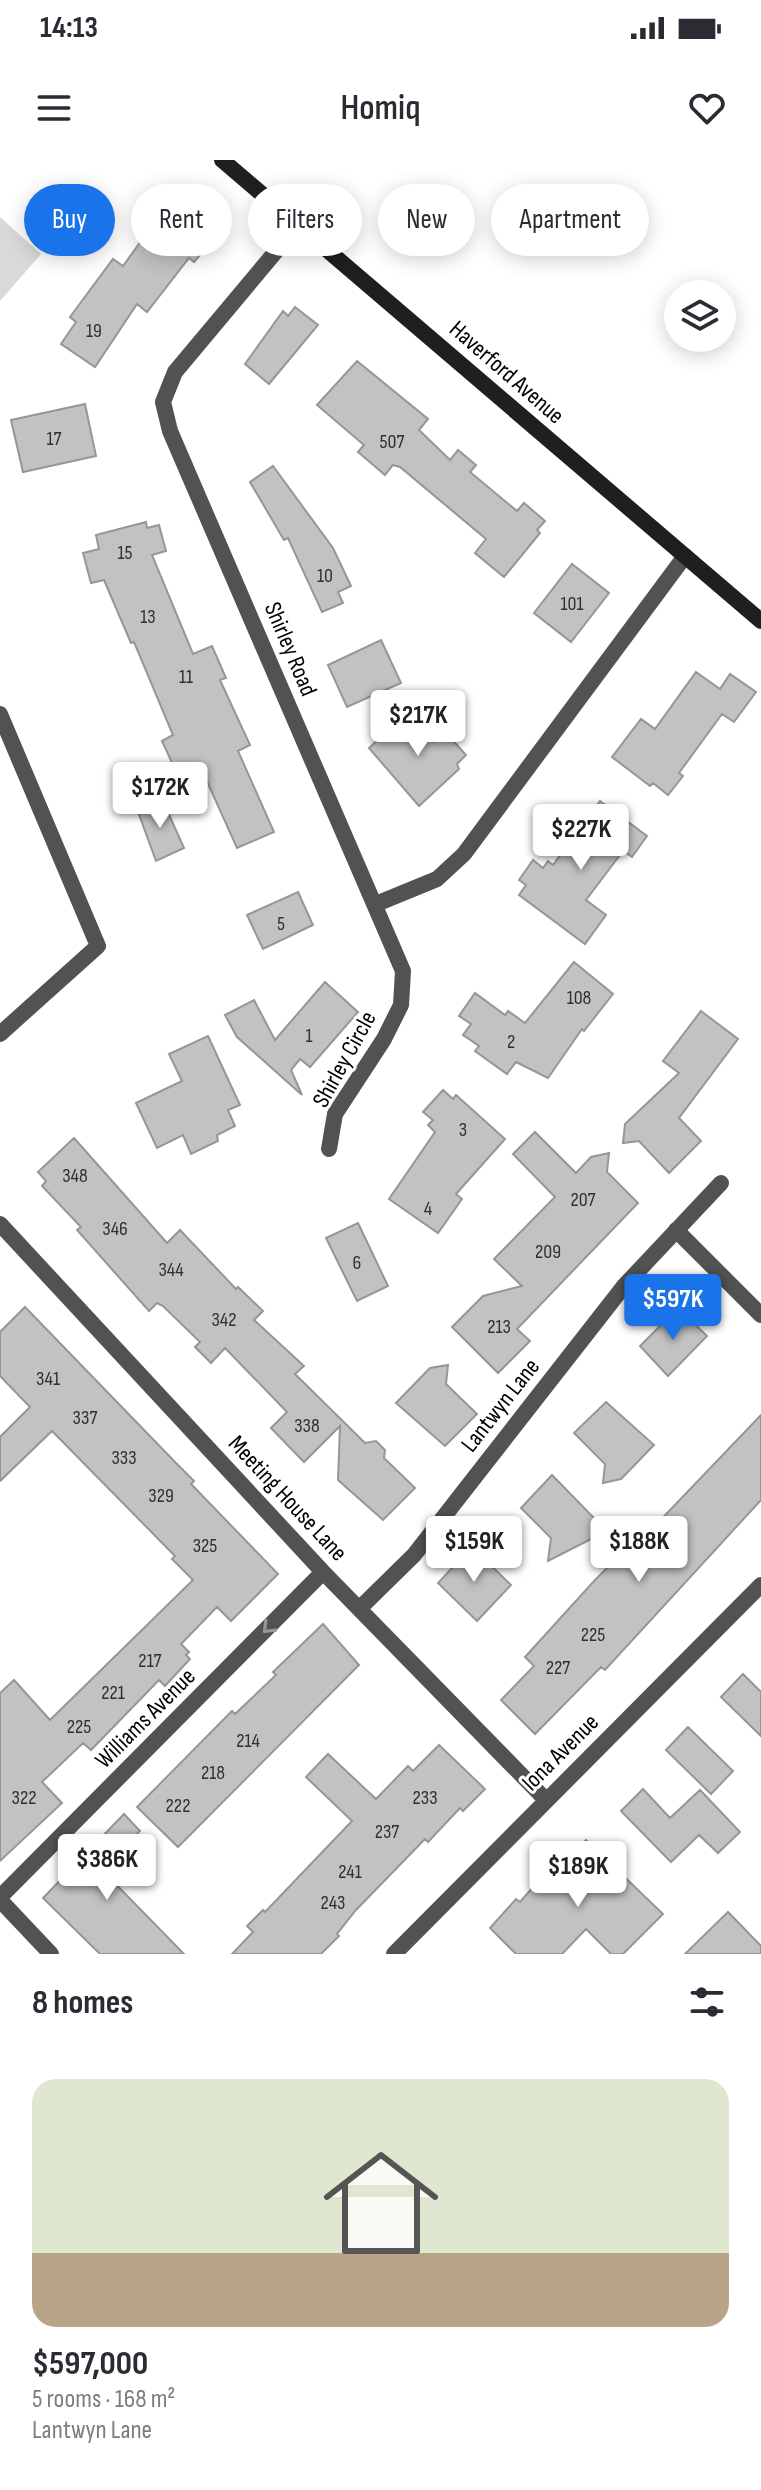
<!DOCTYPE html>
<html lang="en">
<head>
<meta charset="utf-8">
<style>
  body { margin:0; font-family:"Sofia Sans Condensed",sans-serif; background:#f7f7f7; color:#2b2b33; height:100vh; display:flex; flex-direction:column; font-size:30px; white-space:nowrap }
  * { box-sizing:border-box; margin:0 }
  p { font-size:26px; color:#7c7c81 }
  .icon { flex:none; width:44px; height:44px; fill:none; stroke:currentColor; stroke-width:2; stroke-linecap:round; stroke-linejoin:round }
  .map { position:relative; height:1794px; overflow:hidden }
  .side { display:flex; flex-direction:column; background:#fff; flex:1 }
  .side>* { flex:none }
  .hud { position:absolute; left:24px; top:24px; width:714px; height:72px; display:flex; gap:16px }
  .tools { position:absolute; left:664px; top:120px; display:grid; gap:16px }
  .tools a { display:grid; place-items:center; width:72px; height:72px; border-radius:50%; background:#fff; box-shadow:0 4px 20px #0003; font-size:40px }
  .price { position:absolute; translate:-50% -68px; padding:0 18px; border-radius:8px; background:#fff; color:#222; font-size:26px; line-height:52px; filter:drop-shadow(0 2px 4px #0008) }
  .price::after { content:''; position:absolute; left:50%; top:48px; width:24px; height:18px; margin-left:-12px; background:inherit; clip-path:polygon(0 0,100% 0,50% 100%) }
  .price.active { background:#1a73e8; color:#fff }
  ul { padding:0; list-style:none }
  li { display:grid; align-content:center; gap:16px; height:424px; padding:0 32px }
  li+li { border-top:2px solid #e1e1e2 }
  li span { display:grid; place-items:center; height:248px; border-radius:24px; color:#555 }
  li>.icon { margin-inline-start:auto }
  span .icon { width:144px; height:144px; fill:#fffc; stroke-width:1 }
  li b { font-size:34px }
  h2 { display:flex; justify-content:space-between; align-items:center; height:96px; padding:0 32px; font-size:34px }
  .tag { padding:0 28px; border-radius:36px; background:#fff; box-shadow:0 4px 20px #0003; font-size:28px; line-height:72px }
  .tag.active { background:#1a73e8; color:#fff }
  .status { display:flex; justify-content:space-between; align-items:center; height:56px; padding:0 40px; background:#fff; direction:ltr }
  .status svg { height:22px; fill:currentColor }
  header { display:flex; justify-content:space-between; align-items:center; height:104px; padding:0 32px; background:#fff; font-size:36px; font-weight:600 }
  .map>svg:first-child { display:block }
</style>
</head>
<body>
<div class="status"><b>14:13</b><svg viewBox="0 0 49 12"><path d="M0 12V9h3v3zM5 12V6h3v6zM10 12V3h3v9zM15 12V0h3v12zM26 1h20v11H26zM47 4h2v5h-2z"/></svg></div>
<header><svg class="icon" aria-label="menu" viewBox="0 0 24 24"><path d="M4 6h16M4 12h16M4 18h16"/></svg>Homiq<svg class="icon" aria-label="heart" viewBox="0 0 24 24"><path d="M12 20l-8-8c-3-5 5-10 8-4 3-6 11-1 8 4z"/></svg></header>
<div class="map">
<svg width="761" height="1794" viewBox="0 0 761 1794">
  <rect width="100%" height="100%" fill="#fff"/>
  <path fill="#d9d9d9" d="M0,57L41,94L0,141Z"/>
  <path fill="#c2c2c2" stroke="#969696" stroke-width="2" d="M175,34L220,72L194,102L189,98L147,152L137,144L95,207L61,184L76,162L70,157L113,99L123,106Z
    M295,147L318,165L269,224L245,204L283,151L288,156Z
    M357,201L428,259L419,270L450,300L458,290L476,305L470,312L517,351L524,343L545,361L537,370L540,373L504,417L475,393L486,379L400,307L393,305L385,315L358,292L364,285L317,245Z
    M85,244L96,296L23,312L11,260Z
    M273,306L333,388L351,426L338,432L343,443L322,452L288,378L284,380L250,322Z
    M146,362L147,368L159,365L166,391L152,395L193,494L212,486L226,518L220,520L250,585L238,591L274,672L237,688L201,608L179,618L162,581L173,575L134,482L131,483L104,420L91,423L83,393L99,389L96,375Z
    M572,404L609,433L571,482L534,453Z
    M381,480L401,523L347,547L328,505Z
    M696,512L720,529L730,514L756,532L734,562L722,554L679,613L683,616L668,635L653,623L650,626L612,597L641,559L655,569Z
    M407,553L434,582L445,572L466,595L457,604L459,609L419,646L369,588Z
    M162,639L184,688L156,701L137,649Z
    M600,641L647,676L632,697L623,691L586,740L606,755L585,784L519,735L526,725L519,720L533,700L543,708L548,701L553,705Z
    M298,732L313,765L263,789L247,755Z
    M574,802L613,834L584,871L582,869L548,918L516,902L507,914L475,891L479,886L463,875L471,864L459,856L475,833L505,855L508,851L525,863Z
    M325,822L358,852L310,907L300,899L291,910L302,935L237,877L225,855L254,840L275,880Z
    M701,851L738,879L679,958L701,981L669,1013L639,981L623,983L625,964L679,913L663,901Z
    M208,876L240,945L228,950L235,966L217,975L218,981L191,994L183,975L157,988L136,943L182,921L169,894Z
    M443,930L453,939L456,935L505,979L456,1034L462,1039L438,1073L389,1039L435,972L428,965L433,960L423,952Z
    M535,972L576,1013L591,997L609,993L607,1012L638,1043L517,1169L530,1181L498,1213L452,1167L483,1136L522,1126L494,1099L555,1037L513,994Z
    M74,978L167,1083L180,1070L236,1129L238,1127L263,1151L254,1160L304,1206L295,1214L365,1283L376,1281L385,1290L384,1298L415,1328L383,1360L338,1320L340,1266L304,1302L271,1268L287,1252L225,1188L211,1203L195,1187L200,1182L163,1146L157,1143L149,1151L77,1070L81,1067L42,1026L46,1021L38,1012Z
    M358,1063L388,1126L357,1141L326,1078Z
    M25,1147L176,1303L194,1321L191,1324L278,1414L231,1461L217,1447L181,1484L189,1492L186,1495L190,1499L165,1526L159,1520L91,1590L83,1583L42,1622L62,1643L0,1701V1533L14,1520L50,1560L193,1420L172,1399L175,1396L52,1271L0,1321V1277L30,1247L0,1216V1172Z
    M678,1148L707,1176L668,1216L640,1186Z
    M448,1205L446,1224L477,1254L445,1286L396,1243L430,1208Z
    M606,1242L654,1285L621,1319L603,1323L605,1304L574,1273Z
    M761,1255V1340L605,1510L601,1507L535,1574L501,1540L534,1506L525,1497L595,1420L623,1392L627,1395Z
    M552,1315L597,1361L595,1377L548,1401L551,1378L521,1348Z
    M472,1387L511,1425L477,1461L438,1423Z
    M323,1464L359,1505L178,1687L137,1647L232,1551L235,1554L276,1515L273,1512Z
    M743,1514L761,1532V1576L721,1537Z
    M688,1567L733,1611L711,1634L666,1590Z
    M439,1585L485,1629L463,1651L460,1648L428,1682L425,1679L356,1750L337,1774L339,1776L321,1794H232L253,1772L247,1766L263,1750L265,1752L352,1661L306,1617L328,1594L376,1639L408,1606L413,1611Z
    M643,1629L670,1658L700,1630L740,1672L718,1693L699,1675L671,1702L621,1651Z
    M124,1654L140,1671L101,1709L184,1794H100L43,1738Z
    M586,1680L663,1754L623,1794H611L586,1769L562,1794H516L490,1768L516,1739L520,1742L548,1710L552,1715Z
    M728,1752L761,1786V1794H685Z"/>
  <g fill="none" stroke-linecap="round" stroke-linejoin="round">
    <path stroke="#525252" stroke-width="16" d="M0,554L98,786L0,874"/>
    <path stroke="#525252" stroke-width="16" d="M298,65L175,212L163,242L170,271L403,811L401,845L384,879L335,954L329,989
      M376,744L437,719L464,694L685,396
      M0,1064L323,1412L546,1640
      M676,1070L761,1155
      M360,1448L414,1395L624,1126L721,1023
      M0,1737L323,1412
      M0,1740L51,1794
      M394,1794L761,1425"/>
    <path stroke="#1f1f1f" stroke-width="16" d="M222,0L761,461"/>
  </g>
  <defs><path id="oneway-chevron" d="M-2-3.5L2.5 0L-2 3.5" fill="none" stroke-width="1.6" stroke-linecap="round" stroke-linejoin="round" transform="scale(2)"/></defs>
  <use stroke="#979797" href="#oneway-chevron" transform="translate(268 1468) rotate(135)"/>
  <g text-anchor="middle" stroke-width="6" stroke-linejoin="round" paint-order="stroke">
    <g font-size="20" fill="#303030">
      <text x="94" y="177">19</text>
      <text x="54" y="285">17</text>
      <text x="392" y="288">507</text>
      <text x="125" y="399">15</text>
      <text x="325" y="422">10</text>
      <text x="572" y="450">101</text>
      <text x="148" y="463">13</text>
      <text x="186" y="523">11</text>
      <text x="281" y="770">5</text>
      <text x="579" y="844">108</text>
      <text x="309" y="882">1</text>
      <text x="511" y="888">2</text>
      <text x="463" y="976">3</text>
      <text x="75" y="1022">348</text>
      <text x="583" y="1046">207</text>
      <text x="428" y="1055">4</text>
      <text x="115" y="1075">346</text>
      <text x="548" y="1098">209</text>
      <text x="357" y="1109">6</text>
      <text x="171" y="1116">344</text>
      <text x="224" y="1166">342</text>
      <text x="499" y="1173">213</text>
      <text x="48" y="1225">341</text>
      <text x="85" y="1264">337</text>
      <text x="307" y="1272">338</text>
      <text x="124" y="1304">333</text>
      <text x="161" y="1342">329</text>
      <text x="205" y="1392">325</text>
      <text x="593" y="1481">225</text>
      <text x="150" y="1507">217</text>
      <text x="558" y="1514">227</text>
      <text x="113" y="1539">221</text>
      <text x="79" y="1573">225</text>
      <text x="248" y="1587">214</text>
      <text x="213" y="1619">218</text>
      <text x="24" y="1644">322</text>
      <text x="425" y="1644">233</text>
      <text x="178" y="1652">222</text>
      <text x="387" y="1678">237</text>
      <text x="350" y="1718">241</text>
      <text x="333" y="1749">243</text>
    </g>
    <g font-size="24" fill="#000" stroke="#fff">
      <text transform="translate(507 212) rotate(41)" y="8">Haverford Avenue</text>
      <text transform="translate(291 489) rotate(67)" y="8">Shirley Road</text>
      <text transform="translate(344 899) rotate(-61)" y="8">Shirley Circle</text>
      <text transform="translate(500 1245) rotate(-52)" y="8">Lantwyn Lane</text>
      <text transform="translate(288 1338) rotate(47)" y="8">Meeting House Lane</text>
      <text transform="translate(145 1558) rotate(-45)" y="8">Williams Avenue</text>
      <text transform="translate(560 1592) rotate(-45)" y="8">Iona Avenue</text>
    </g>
  </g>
</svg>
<div class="tools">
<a><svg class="icon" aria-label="layers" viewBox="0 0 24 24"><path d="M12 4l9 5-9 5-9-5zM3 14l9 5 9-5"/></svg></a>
</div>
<b class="price" style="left:418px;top:598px">$217K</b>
<b class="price" style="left:160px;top:670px">$172K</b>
<b class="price" style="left:581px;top:712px">$227K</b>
<b class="price active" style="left:673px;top:1182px">$597K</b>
<b class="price" style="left:474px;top:1424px">$159K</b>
<b class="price" style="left:639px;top:1424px">$188K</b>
<b class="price" style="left:107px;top:1742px">$386K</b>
<b class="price" style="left:578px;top:1749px">$189K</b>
<div class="hud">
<a class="tag active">Buy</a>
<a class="tag">Rent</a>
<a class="tag">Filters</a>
<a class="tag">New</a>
<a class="tag">Apartment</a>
</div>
</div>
<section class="side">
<h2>8 homes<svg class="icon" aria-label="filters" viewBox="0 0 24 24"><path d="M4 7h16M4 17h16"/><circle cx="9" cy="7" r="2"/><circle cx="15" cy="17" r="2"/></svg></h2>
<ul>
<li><span style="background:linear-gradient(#dfe7d0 70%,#b9a48a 0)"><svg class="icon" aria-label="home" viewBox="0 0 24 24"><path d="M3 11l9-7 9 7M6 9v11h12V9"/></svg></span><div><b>$597,000</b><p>5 rooms · 168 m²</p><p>Lantwyn Lane</p></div></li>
</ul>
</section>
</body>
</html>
